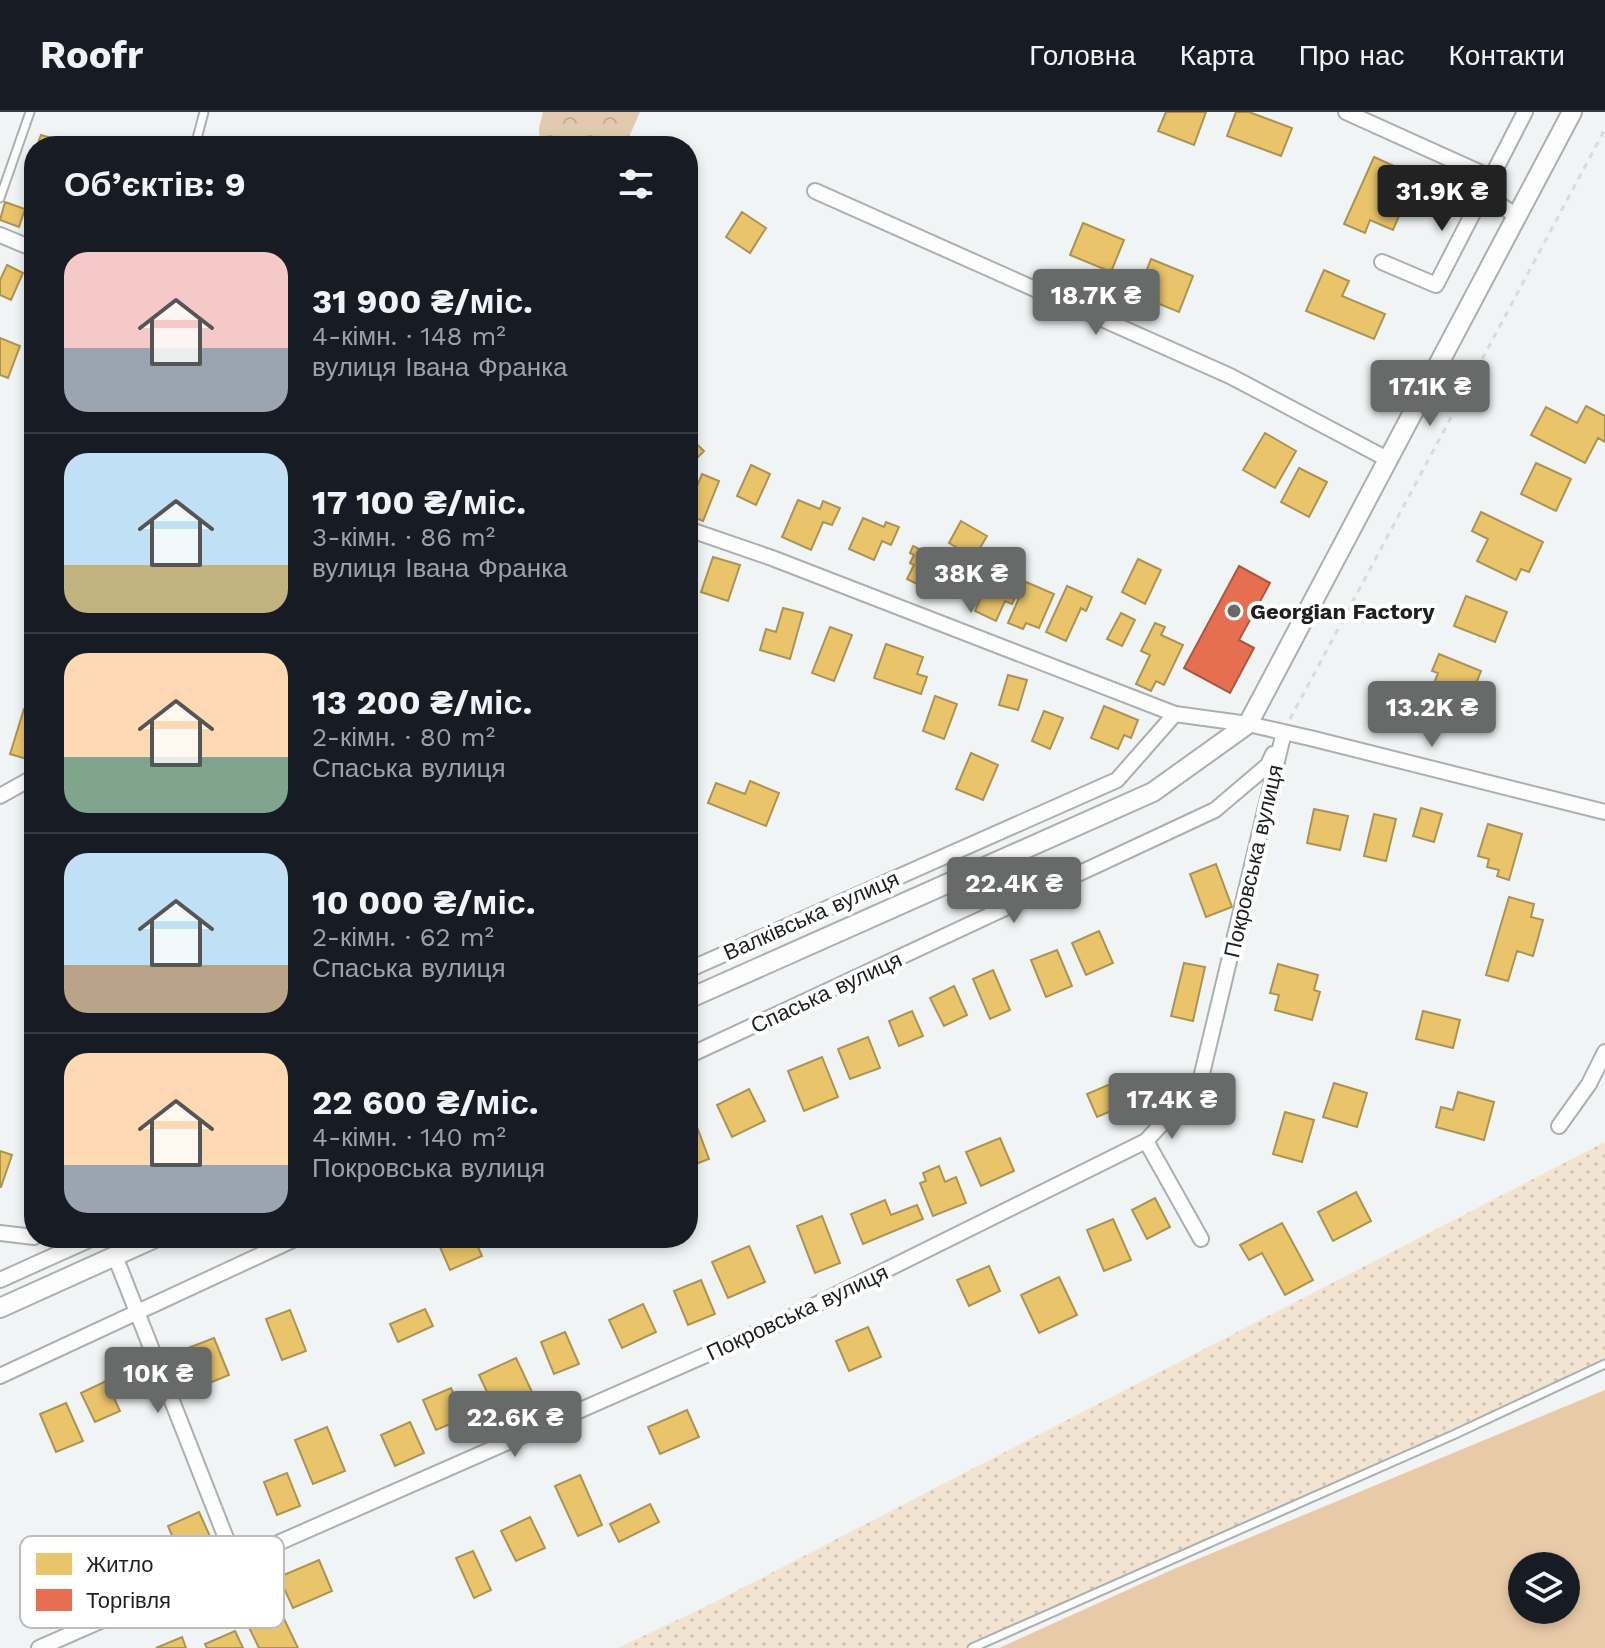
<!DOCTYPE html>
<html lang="uk">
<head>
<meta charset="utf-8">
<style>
  body { margin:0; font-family:"Work Sans",sans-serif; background:#20242c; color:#f1f3f6; height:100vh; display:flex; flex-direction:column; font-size:30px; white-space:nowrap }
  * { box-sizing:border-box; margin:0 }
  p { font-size:26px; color:#9ea1a6 }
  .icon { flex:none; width:44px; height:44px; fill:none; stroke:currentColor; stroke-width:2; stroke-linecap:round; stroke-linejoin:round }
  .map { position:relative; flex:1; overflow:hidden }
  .side { position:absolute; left:24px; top:24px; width:674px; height:1112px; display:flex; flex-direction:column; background:#171b24; border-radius:32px; box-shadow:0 4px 12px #0003 }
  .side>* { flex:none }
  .buttons { position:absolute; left:1508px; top:1440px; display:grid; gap:16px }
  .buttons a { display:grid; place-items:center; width:72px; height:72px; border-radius:50%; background:#171b24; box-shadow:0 4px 12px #0003; font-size:40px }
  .price { position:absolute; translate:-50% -68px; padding:0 18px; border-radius:8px; background:#686a6a; color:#fff; font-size:26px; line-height:52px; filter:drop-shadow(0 2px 4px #0008) }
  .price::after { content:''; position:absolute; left:50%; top:48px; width:24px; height:18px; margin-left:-12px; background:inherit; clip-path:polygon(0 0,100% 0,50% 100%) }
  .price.active { background:#222; color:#fff }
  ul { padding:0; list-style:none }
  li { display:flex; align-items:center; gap:24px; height:200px; padding:0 40px }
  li+li { border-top:2px solid #363941 }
  li span { display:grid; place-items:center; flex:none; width:224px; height:160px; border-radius:24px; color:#555 }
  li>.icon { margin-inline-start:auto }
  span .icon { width:96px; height:96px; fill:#fffc; stroke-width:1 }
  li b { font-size:34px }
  h2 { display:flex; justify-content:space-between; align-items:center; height:96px; padding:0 40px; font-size:34px }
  header { display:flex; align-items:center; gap:48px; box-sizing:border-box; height:112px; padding:0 40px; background:#171b24; border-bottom:2px solid #363941 }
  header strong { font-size:38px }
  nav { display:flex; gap:44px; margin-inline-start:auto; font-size:28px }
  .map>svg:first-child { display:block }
</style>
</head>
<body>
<header>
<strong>Roofr</strong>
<nav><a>Головна</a><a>Карта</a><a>Про нас</a><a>Контакти</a></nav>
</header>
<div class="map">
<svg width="1605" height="1536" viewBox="0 0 1605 1536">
  <defs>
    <pattern id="grass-dots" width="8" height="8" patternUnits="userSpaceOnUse" patternTransform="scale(2)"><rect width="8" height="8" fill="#f3e4d1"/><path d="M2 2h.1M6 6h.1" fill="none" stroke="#d0c3b3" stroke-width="1.8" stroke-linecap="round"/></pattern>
    <pattern id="forest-crowns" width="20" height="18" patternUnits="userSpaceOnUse" patternTransform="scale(2)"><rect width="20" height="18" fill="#e1cab0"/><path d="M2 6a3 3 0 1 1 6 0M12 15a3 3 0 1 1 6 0" fill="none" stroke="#c1ad97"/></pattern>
  </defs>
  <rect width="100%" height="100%" fill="#f0f4f4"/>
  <path fill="url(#grass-dots)" d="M1605,1030V1252L972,1536H618L713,1491Z"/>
  <path fill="url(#forest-crowns)" d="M543,0H640L625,34H540L539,16Z"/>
  <path fill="#e9caa8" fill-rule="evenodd" d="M1605,1278V1536H999L1176,1456ZM1522,1454H1566V1498H1522Z"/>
  <path fill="#e9c46a" stroke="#ac9354" stroke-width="2" d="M1166,0H1206L1194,33L1158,19Z
    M1236,0H1249L1292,16L1281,44L1227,24Z
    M41,23L65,30L64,34H37Z
    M1374,45L1394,54L1386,72L1391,74L1394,66L1412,74L1393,118L1370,108L1365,121L1344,112Z
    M5,90L25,97L19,115L0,108Z
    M742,100L766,116L750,141L726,125Z
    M1083,111L1124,128L1111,160L1070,143Z
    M1151,147L1193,164L1179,200L1137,183Z
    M7,153L23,161L11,188L0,183V168Z
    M1324,158L1349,169L1342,184L1385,202L1374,227L1306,199Z
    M0,226L20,234L8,266L0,263Z
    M1586,294L1605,304V330L1598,326L1585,351L1531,323L1546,295L1577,311Z
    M1265,321L1296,339L1275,376L1243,358Z
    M688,324L704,339L688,355Z
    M1536,351L1571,367L1556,399L1521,382Z
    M751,353L770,362L756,393L737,384Z
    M1299,356L1327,370L1309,405L1281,390Z
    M702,362L719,369L703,409L688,403V396Z
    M798,388L820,397L823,389L840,396L832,413L823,410L811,438L782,425Z
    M1481,400L1543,430L1529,460L1521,457L1516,468L1477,449L1488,427L1472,419Z
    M863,406L884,415L886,410L899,415L891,433L882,429L874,448L849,437Z
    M961,409L987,424L968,456L955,449L961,438L949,431Z
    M913,434L943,449L929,478L907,467L914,453L910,451L914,443L910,441Z
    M713,445L740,453L728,489L701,480Z
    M1138,447L1161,458L1145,492L1122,480Z
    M993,457L1022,470L1012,492L1005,489L996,509L975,499Z
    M1026,470L1054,482L1039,516L1026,511L1023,517L1008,511Z
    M1067,474L1092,485L1086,499L1081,496L1066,529L1046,520Z
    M1466,484L1507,500L1495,530L1454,514Z
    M783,496L803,501L790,547L760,538L766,517L776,520Z
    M1121,501L1135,508L1122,534L1107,527Z
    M1155,511L1165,515L1161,523L1183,533L1164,573L1156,569L1151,579L1136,572L1150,543L1141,539Z
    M830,515L852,523L834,569L812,561Z
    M886,532L923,545L917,562L927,565L921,582L874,566Z
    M1439,542L1481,559L1458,616L1422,602L1438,561L1432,559Z
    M1008,563L1027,568L1018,598L999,593Z
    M935,584L957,592L944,627L923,619Z
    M1104,594L1138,608L1131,626L1124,623L1118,637L1091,626Z
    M24,597L34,600V638L31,637L27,647L10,642Z
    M1044,599L1063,606L1050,637L1032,629Z
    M971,641L998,653L983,688L956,677Z
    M750,669L779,681L766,714L708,691L716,671L745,682Z
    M1421,696L1442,702L1434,730L1413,724Z
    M1314,697L1348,704L1340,738L1307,731Z
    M1374,702L1396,707L1386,749L1364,744Z
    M1488,712L1522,722L1509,768L1497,764L1499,758L1487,755L1489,747L1478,744Z
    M1216,752L1232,795L1206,805L1190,762Z
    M1509,785L1534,792L1531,805L1543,808L1533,844L1517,839L1508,869L1486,863Z
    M1099,819L1113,851L1086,863L1072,831Z
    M1057,838L1072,874L1046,885L1031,848Z
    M1184,851L1205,855L1193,909L1171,904Z
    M1278,852L1318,863L1314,878L1320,880L1312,908L1275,898L1279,883L1270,881Z
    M993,858L1010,898L990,907L973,867Z
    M954,874L967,903L944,914L930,886Z
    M912,899L923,924L899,934L889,909Z
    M1423,899L1460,908L1453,936L1416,927Z
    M868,925L880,956L850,967L838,937Z
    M822,945L838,985L804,999L788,959Z
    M1120,968L1130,991L1097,1005L1087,982Z
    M1334,971L1367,981L1357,1015L1323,1005Z
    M749,977L765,1009L732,1025L717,993Z
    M1458,980L1494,990L1484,1028L1436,1015L1441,995L1453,998Z
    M1285,1000L1314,1008L1302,1050L1273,1042Z
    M694,1007L709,1047L688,1055V1010Z
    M1000,1026L1014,1059L981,1074L966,1040Z
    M0,1039L12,1043L1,1075H0Z
    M939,1054L945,1070L956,1065L966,1091L933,1104L920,1071L926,1069L923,1061Z
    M1356,1080L1371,1109L1333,1129L1318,1100Z
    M1155,1086L1170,1115L1147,1127L1132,1098Z
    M885,1088L891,1103L917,1093L923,1107L863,1132L851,1102Z
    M822,1104L840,1151L815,1161L797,1114Z
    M1113,1107L1131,1148L1104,1159L1087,1118Z
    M1282,1111L1313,1168L1285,1183L1262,1141L1249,1148L1240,1133Z
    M436,1126H474L482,1144L450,1158Z
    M749,1134L765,1170L728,1186L712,1150Z
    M989,1154L1000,1179L969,1194L957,1168Z
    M1059,1165L1077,1203L1039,1221L1021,1183Z
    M701,1168L715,1202L688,1213L674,1179Z
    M643,1192L656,1220L622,1236L609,1208Z
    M425,1197L433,1214L398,1230L390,1212Z
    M290,1198L306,1239L282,1248L266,1207Z
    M868,1215L881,1245L849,1259L836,1229Z
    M565,1220L579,1252L554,1262L541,1230Z
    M214,1226L229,1263L195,1277L180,1239Z
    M516,1246L532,1280L495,1297L479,1263Z
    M106,1269L120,1299L95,1310L81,1281Z
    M451,1276L464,1306L436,1318L423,1288Z
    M66,1291L83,1329L56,1340L40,1302Z
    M687,1298L699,1325L660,1342L648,1315Z
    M410,1310L424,1341L395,1354L381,1323Z
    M327,1315L345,1359L313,1372L295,1328Z
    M287,1361L300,1394L277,1403L264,1370Z
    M580,1363L602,1413L578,1424L555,1374Z
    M650,1392L659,1410L619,1430L610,1412Z
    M199,1400L213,1431L181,1445L168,1414Z
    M530,1405L545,1436L516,1449L501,1419Z
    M473,1439L491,1478L474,1486L456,1446Z
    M319,1448L332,1479L293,1496L279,1465Z
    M274,1486L298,1536H259L242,1501Z
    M235,1519L243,1536H207L205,1532Z
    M182,1525L186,1536H156Z"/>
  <path fill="#e76f51" stroke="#ab5742" stroke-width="2" d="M1239,454L1270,471L1239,528L1254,536L1230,581L1184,556Z"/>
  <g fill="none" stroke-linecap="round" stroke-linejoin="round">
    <defs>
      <path id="service" d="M195,34L204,0
        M0,86L30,0
        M972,1536L1453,1323L1605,1252"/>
      <path id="minor" d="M1346,0L1492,66L1496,90L1518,105
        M815,79L1230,264L1389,348
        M0,123L34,137
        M1382,150L1436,173L1525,0
        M688,417L772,446L1175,602L1248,612L1310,626L1605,700
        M0,684L34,665
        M688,858L1117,668L1175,602
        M688,944L1215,698L1268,653L1273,642
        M1559,1014L1589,972L1605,940
        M1146,1029L1201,1127
        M0,1121L34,1125
        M115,1144L235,1449
        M0,1168L91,1127
        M0,1264L297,1126
        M39,1536L781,1210L1146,1029L1200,970L1284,620"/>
      <path id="tertiary" d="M688,887L1153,680L1248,612L1572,0
        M0,1196L155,1126"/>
    </defs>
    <use href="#service" stroke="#acafaf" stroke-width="11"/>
    <use href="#minor" stroke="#acafaf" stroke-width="18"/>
    <use href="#tertiary" stroke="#acafaf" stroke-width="22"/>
    <path stroke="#dadada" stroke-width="3" stroke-dasharray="6 6" stroke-linecap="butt" d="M1290,607L1605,17"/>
    <use href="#service" stroke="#fdfdfd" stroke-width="7"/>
    <use href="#minor" stroke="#fdfdfd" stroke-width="14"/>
    <use href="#tertiary" stroke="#fdfdfd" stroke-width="18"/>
  </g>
  <circle fill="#686a6a" stroke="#fff" stroke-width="3" cx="1234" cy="499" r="8"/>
  <g text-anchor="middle" stroke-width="8" stroke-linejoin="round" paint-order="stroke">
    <g font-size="22" font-weight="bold" fill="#1e2020" stroke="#fff" text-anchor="start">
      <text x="1250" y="507">Georgian Factory</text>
    </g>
    <g font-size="22" fill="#1e2020" stroke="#fff">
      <text transform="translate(1253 749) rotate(-77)" y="8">Покровська вулиця</text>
      <text transform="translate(811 803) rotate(-24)" y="8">Валківська вулиця</text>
      <text transform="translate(826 880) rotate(-25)" y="8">Спаська вулиця</text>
      <text transform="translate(797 1200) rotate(-25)" y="8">Покровська вулиця</text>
    </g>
  </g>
  <rect x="20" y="1424" width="264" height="92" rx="12" fill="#fff" stroke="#bcbcbc" stroke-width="2"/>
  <rect x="36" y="1441" width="36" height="22" fill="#e9c46a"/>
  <rect x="36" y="1477" width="36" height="22" fill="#e76f51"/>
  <g font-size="22" fill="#1e2020">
    <text x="86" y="1460">Житло</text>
    <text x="86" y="1496">Торгівля</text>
  </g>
</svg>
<div class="buttons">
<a><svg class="icon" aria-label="layers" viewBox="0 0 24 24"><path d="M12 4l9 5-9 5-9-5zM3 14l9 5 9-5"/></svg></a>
</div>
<b class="price active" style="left:1442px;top:121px">31.9K ₴</b>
<b class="price" style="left:1096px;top:225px">18.7K ₴</b>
<b class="price" style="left:1430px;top:316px">17.1K ₴</b>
<b class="price" style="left:971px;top:503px">38K ₴</b>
<b class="price" style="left:1432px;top:637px">13.2K ₴</b>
<b class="price" style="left:1014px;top:813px">22.4K ₴</b>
<b class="price" style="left:1172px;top:1029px">17.4K ₴</b>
<b class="price" style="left:158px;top:1303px">10K ₴</b>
<b class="price" style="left:515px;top:1347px">22.6K ₴</b>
<section class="side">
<h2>Об’єктів: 9<svg class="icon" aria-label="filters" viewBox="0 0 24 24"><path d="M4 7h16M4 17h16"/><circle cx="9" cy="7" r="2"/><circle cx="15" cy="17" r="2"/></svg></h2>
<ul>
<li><span style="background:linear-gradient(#f6c9c9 60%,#9aa5b1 0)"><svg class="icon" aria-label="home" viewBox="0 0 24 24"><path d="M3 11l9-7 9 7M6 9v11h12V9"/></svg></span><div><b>31 900 ₴/міс.</b><p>4-кімн. · 148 m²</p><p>вулиця Івана Франка</p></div></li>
<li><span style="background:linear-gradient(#bfe0f5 70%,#c2b280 0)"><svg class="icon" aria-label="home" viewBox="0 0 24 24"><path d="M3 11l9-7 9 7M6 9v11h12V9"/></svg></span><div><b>17 100 ₴/міс.</b><p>3-кімн. · 86 m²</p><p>вулиця Івана Франка</p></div></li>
<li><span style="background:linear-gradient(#ffd9b3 65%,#7fa58c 0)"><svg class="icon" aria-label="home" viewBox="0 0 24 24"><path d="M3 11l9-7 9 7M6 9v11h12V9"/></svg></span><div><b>13 200 ₴/міс.</b><p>2-кімн. · 80 m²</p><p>Спаська вулиця</p></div></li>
<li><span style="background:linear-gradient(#bfe0f5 70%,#b9a48a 0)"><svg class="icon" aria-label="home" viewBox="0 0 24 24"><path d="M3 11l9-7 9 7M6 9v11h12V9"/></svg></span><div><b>10 000 ₴/міс.</b><p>2-кімн. · 62 m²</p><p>Спаська вулиця</p></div></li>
<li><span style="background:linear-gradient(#ffd9b3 70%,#9aa5b1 0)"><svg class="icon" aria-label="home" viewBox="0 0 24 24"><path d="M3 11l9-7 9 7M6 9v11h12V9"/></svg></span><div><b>22 600 ₴/міс.</b><p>4-кімн. · 140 m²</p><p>Покровська вулиця</p></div></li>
</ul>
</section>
</div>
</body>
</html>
